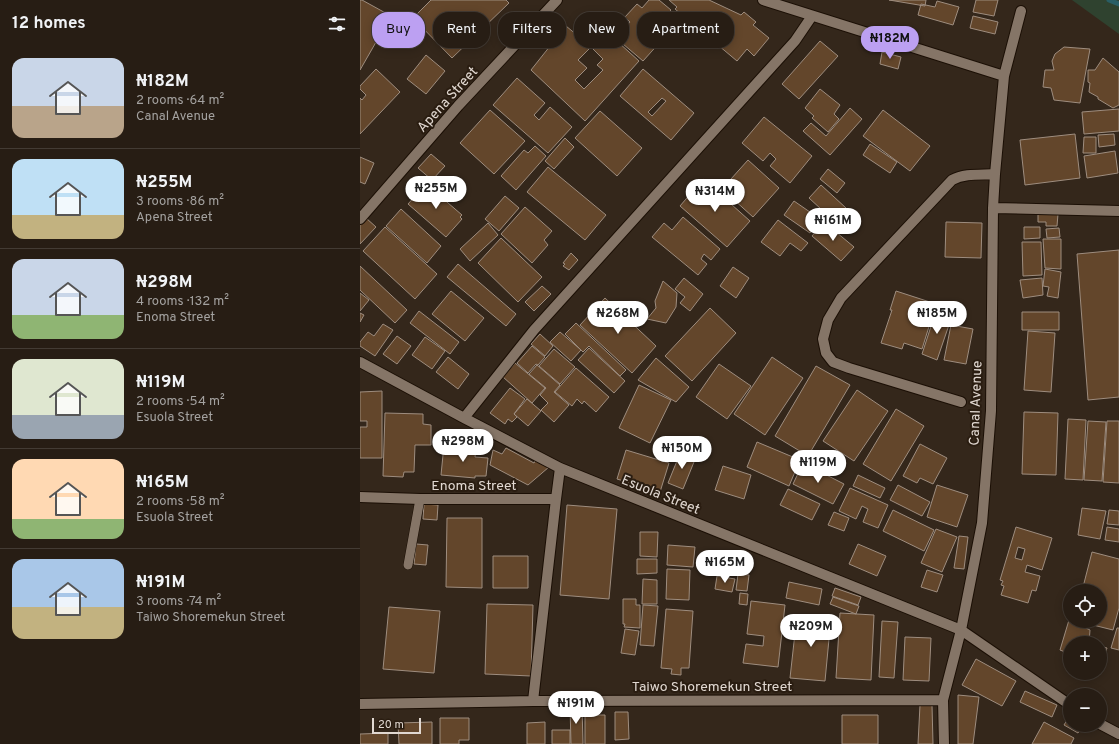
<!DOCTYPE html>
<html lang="en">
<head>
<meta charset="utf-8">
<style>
  body { margin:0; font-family:Overpass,sans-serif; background:#2f261d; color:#f1f3f6; height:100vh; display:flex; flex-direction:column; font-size:15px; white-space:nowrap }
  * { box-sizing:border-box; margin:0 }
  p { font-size:13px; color:#a4a2a0 }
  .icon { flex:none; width:22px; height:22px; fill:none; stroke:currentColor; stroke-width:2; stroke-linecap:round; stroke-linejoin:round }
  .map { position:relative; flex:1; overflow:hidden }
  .details { display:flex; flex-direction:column; background:#271d14; width:360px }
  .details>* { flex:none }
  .hud { position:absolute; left:12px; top:12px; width:380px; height:36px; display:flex; gap:8px }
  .fabs { position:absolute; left:703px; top:584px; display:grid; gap:8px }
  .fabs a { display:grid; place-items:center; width:44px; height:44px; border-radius:50%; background:#271d14; box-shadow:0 2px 10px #0003,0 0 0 1px #433b34; font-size:20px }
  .scale { position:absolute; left:12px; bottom:10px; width:49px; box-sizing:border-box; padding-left:4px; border:2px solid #e1d8d1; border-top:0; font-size:11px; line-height:14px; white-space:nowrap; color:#e1d8d1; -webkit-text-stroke:3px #2a1d11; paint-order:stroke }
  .price { position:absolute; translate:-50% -34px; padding:0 9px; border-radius:14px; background:#fff; color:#222; font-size:13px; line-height:26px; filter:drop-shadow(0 1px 2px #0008) }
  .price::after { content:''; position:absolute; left:50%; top:24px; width:12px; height:9px; margin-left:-6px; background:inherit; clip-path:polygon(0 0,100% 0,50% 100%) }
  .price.on { background:#bca0f2; color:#111 }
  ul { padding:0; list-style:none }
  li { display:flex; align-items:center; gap:12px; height:100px; padding:0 12px }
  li+li { border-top:1px solid #433b34 }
  li span { display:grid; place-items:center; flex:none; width:112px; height:80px; border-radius:12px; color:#555 }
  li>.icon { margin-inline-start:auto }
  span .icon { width:48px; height:48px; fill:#fffc; stroke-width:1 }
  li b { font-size:17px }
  h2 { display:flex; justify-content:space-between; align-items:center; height:48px; padding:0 12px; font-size:17px }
  .pill { padding:0 14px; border-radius:16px; background:#271d14; box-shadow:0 2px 10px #0003,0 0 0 1px #433b34; font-size:14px; line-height:36px }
  .pill.on { background:#bca0f2; color:#111 }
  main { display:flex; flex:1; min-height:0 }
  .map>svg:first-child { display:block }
</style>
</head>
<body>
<main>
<section class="details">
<h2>12 homes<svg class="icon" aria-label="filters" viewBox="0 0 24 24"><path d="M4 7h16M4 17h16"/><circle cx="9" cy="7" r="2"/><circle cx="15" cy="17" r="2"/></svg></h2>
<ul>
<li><span style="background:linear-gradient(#c9d6e8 60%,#b9a48a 0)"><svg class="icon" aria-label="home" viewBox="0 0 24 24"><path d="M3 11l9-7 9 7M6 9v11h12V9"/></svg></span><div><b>₦182M</b><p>2 rooms · 64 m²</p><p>Canal Avenue</p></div></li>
<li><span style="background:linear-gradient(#bfe0f5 70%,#c2b280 0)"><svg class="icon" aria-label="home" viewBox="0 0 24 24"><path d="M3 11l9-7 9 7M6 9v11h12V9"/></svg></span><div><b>₦255M</b><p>3 rooms · 86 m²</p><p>Apena Street</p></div></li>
<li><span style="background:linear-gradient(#c9d6e8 70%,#8fb573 0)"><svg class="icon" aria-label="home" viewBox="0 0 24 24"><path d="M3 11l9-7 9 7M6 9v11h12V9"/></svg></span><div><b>₦298M</b><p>4 rooms · 132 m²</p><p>Enoma Street</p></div></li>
<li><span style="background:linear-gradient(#dfe7d0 70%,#9aa5b1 0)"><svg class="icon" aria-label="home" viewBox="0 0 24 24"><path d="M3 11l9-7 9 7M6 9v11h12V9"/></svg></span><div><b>₦119M</b><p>2 rooms · 54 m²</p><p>Esuola Street</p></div></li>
<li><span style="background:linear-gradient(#ffd9b3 75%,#8fb573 0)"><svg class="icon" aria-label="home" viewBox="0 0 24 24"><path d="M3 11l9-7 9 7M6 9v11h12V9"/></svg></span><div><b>₦165M</b><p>2 rooms · 58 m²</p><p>Esuola Street</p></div></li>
<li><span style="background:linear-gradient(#a9c7e8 60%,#c2b280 0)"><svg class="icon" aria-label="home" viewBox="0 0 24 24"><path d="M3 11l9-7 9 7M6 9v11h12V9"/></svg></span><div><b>₦191M</b><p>3 rooms · 74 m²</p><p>Taiwo Shoremekun Street</p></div></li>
</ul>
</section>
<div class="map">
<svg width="759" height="744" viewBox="0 0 759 744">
  <rect width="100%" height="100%" fill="#34271b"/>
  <path fill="#2f422f" d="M712,0H759V34Z"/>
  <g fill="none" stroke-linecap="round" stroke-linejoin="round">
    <path stroke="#295e65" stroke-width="5" d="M749,0L759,4"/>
  </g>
  <path fill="#63462b" stroke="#9e8d7f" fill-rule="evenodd" d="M0,0H2L31,16L0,70Z
    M71,0H146L149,3L92,58L53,18Z
    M289,0H299L311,10L309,12L319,21L283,61L256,38L270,22L265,17L277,4L282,8Z
    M309,0H349L381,15L384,12L396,22L393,25L409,38L394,56L387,49L377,61L315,9L317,7Z
    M529,0H566L565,6Z
    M616,0H638L634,16L613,12Z
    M577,1L599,7L593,25L558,15L561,4L575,7Z
    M613,16L638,22L635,34L610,28Z
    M238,24L279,61L225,121L171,70L206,26L223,40ZM231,47L243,59L237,65L243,70L224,89L215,80L227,68L218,60Z
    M460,41L478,56L439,99L422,84Z
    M704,47L730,49L720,103L694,100L691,88L683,87L685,70H694L692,61L695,54Z
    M522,52L541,57L538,69L520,64Z
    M66,55L85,71L66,94L47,79Z
    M743,58L759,72V105L753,108L738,99V97L729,92L730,83L728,82V70H735Z
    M16,69L40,92L0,134V98L2,100L6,95L0,89V86Z
    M283,69L334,113L311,140L260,96ZM302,98L306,101L292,116L288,112Z
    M157,78L185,103L174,115L179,120L190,107L212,127L188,153L133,105Z
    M460,89L480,105L474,114L479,119L468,132L452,118L454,116L445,108Z
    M490,108L502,119L470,155L443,131L451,123L466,136Z
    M759,109V131L724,134L722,112Z
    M130,110L165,141L134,174L100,143Z
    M523,110L570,146L550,171L503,136Z
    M240,111L282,148L257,176L215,138Z
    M404,117L452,156L430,183L410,166L416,159L410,153L403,161L382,143Z
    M715,134L720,178L665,185L660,140Z
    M754,134L755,145L739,147L738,135Z
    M724,137H736V153H723Z
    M205,138L214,147L194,169L185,161Z
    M510,144L537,162L530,173L503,155Z
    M175,146L186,156L156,190L141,176L164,150L168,153Z
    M755,151L758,173L727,178L724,156Z
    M71,154L85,166L72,180L58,168Z
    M0,157L14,163L5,184L0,182Z
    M388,160L419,188L393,217L362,189Z
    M188,167L246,215L225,240L167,192Z
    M468,169L485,183L477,193L460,179Z
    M343,179L390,221L367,247L320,206Z
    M66,184L102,215L100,217L102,219L86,237L48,204Z
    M461,185L486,208L474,221L449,198Z
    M145,196L159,208L139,231L125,219Z
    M434,201L460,219L450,233L424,215Z
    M165,207L192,231L184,240L188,245L172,263L141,234Z
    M41,209L81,246L67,263L26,226Z
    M678,213L698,214L697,226H686V222H678Z
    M323,217L360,249L351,260L344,254L341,259L347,264L338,275L292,237L304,223L312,230Z
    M6,218L16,227L0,244V224Z
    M418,220L448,243L441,251L430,243L420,256L401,242Z
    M464,222L494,247L481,261L452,236Z
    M586,222L622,223L621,258L585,257Z
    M128,223L138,235L110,261L100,249Z
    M25,227L77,274L55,299L3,251Z
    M664,227H680V238L664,239Z
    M699,228L700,237L687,238L686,229Z
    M141,238L182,277L158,302L118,263Z
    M683,239H701V269L685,268Z
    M662,242H681L682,275L663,276Z
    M759,250V397L728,400L717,254Z
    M211,253L218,260L209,270L203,266L205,264L203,263Z
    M98,264L156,314L146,326L87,277Z
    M0,266L47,310L35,323L0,290Z
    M373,267L389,278L376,298L360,286Z
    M685,269L701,272L698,298L687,296L689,287L683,286Z
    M324,278L343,294L330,311L320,303L325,297L315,289Z
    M682,278L683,295L663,298L660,280Z
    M303,281L317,293L316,307L306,323L287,319L296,308L295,301Z
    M182,286L191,294L174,311L165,302Z
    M91,291L124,318L105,341L72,314Z
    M536,291L576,304L562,349L544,343L542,349L521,343L532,310H530Z
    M0,293L9,300L0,311Z
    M245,298L296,346L272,373L220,325Z
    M350,308L376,333L332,381L305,356Z
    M59,311L99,342L90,354L50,323Z
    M576,311L592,316L577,360L562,354Z
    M662,312H699V330H662Z
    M0,313L4,315L0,322Z
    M216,323L266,370L260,376L229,346L223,352L205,334Z
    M23,324L33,330L15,356L0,346V342L8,332L14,336Z
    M591,325L613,329L606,364L584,360Z
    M668,331L695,333L691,392L664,390Z
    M200,332L221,350L211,361L190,342Z
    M180,334L193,346L185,356L171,344Z
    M37,336L51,346L37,364L23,354Z
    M65,337L85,351L72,369L52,355Z
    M172,346L185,357L178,365L176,364L168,373L157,363Z
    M229,348L265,381L254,393L218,360Z
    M194,349L215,367L200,384L179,366Z
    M88,357L109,374L98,389L76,372Z
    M412,357L443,378L405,435L374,414Z
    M296,358L329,387L316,402L278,380Z
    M155,363L185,388L172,403L143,377Z
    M359,364L391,386L367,419L336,397Z
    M177,365L200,385L194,392L209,405L194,422L181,410L188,403L180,395L186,388L169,374Z
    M456,366L490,385L448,456L415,436Z
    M216,368L249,397L236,412L224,401L222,404L217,399L212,406L195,392Z
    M279,385L311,400L290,443L259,428Z
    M150,388L165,399L154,414L157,417L152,422L148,419L145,424L130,413Z
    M497,390L528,411L494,461L463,441Z
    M22,391V458H0V427H7V421H0V392Z
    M167,399L181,411L168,426L154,414Z
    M536,409L564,426L531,481L503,464Z
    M664,412L698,413L696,475L662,474Z
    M25,413L63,414V424L71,425V445H55L54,472H44L43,477L23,476Z
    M708,419L726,420L723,480L705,479Z
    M728,421L746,422L742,481L724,480Z
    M747,421H759V483L743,482Z
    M397,442L440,460L429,486L387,467Z
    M560,444L587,458L573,484L560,478L557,483L543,476Z
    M84,445L116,448L115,457L128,458L126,476H115V478L81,475ZM100,450H105L104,456H100Z
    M146,448L174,463L175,461L189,467L168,485L130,465L133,450L142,454Z
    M266,450L309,463L300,492L257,479Z
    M321,451L336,457L323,489L308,483Z
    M443,463L484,484L473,504L433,484Z
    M363,466L391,475L384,499L355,490Z
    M498,475L525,488L520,498L493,486Z
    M538,485L570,502L562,516L530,500Z
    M577,485L608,495L597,527L567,517Z
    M490,488L528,505L518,528L503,522L508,509L502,506L496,519L479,511Z
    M428,489L460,504L452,520L420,505Z
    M64,504L78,505L77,520L63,519Z
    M207,505L257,509L249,599L200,595Z
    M722,508L746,511L740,539L718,535Z
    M533,510L574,530L564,551L523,531Z
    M749,510L759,511V525L747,524Z
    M474,512L489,518L484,531L468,525Z
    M87,518H122V588L86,587Z
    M656,527L692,538L682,570L667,565L665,572L680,576L676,591L672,590L668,603L641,595L644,586L641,585L643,581L640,580ZM658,547L665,549L662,560L655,558Z
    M747,527L759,529V542L745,540Z
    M576,529L597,537L582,572L561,563Z
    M280,532H298L297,557L280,556Z
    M599,536L608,537L604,569L594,568Z
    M56,544L68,545L66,565L54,564Z
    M498,544L526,556L517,576L489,564Z
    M308,545L335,547L333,567L307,565Z
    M732,552L759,559V608L753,630L717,621H740V591H722Z
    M133,556H168V588H133Z
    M277,559H297V573L277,574Z
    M307,569L330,570L329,600L306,599Z
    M567,570L583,575L577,592L561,587Z
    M378,574L389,575L387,591L376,590Z
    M357,576L375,579L372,592L355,589Z
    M283,579L297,580V604H282Z
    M429,582L462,589L459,605L426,598Z
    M475,588L501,597L498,605L472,596Z
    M380,593L388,594L387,605L379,604Z
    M473,597L499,606L496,614L470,604Z
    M263,599H276V605H280V628L264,627L265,624H263Z
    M391,601L425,605L418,667L383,663L386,644L403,646L404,636L387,634Z
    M127,604L173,605L171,676L125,674Z
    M283,605L298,606L294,646L280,645Z
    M29,607L80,611L74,673L23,669Z
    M306,609L333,611L329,668H321V675L311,674L312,669L301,668Z
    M480,613L514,615L511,680L476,678Z
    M437,615L471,618L465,681L430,678Z
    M709,620L730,630L729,643H710V654L700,650Z
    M522,621L538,622L534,678L519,677Z
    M757,628H759V650L751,648Z
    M265,629L279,631L275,655L261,653Z
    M545,637L571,638L569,681L543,680Z
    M740,646L747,648L740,670Z
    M616,659L656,681L642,706L602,685Z
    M665,691L697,705L692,717L660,702Z
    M598,695L619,697L613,744H598Z
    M560,705H572L573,744H558Z
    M210,706H222L223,744H211Z
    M255,712H268L269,739L255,740Z
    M225,715H245V744H225Z
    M482,715H518V744H482Z
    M710,715V725H723L718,733L704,725Z
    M80,718H109V740H99V744H80Z
    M72,722V744H39L38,723Z
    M185,722V744H167V723Z
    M684,722L714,738L711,744H672Z
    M192,730H210V744H192Z
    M28,733V744H0V734Z"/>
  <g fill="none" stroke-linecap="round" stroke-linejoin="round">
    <defs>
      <path id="lane" d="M48,565L60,499"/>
      <path id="street" d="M403,0L644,76
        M633,208L759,211
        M0,219L98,106L197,0
        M0,362L104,418L200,468L601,630L710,705
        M601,402L489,368L473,362L466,353L463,339L468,320L481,298L592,180C605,173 621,175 635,174
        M104,418L174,330L435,41L452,16
        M0,497L60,499H196L200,468
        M173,701L196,499
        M0,704L173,701L583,700
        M740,724L759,734
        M584,744L583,700L601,630L622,523L631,411L633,208L635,174L644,76L661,11"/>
    </defs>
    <use href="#lane" stroke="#1b0f05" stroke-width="10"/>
    <use href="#street" stroke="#1b0f05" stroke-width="12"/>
    <use href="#lane" stroke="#857567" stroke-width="9"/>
    <use href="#street" stroke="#857567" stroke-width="10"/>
  </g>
  <g text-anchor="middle" stroke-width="4" stroke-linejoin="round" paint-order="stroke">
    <g font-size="14" fill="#e1d8d1" stroke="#2a1d11">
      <text transform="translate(87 99) rotate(-48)" y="5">Apena Street</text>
      <text transform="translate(615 403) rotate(-88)" y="5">Canal Avenue</text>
      <text x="114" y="490">Enoma Street</text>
      <text transform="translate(301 494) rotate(22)" y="5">Esuola Street</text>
      <text x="352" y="691">Taiwo Shoremekun Street</text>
    </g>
  </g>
</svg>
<div class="fabs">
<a><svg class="icon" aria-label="locate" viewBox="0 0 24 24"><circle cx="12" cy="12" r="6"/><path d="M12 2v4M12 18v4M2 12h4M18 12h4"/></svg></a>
<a>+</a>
<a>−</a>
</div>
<div class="scale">20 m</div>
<b class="price on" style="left:530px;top:60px">₦182M</b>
<b class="price" style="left:76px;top:210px">₦255M</b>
<b class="price" style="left:355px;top:213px">₦314M</b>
<b class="price" style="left:473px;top:242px">₦161M</b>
<b class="price" style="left:258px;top:335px">₦268M</b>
<b class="price" style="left:577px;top:335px">₦185M</b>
<b class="price" style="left:103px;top:463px">₦298M</b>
<b class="price" style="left:322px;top:470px">₦150M</b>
<b class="price" style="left:458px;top:484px">₦119M</b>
<b class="price" style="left:365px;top:584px">₦165M</b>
<b class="price" style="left:451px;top:648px">₦209M</b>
<b class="price" style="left:216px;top:725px">₦191M</b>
<div class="hud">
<a class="pill on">Buy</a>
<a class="pill">Rent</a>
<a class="pill">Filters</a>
<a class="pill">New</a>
<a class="pill">Apartment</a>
</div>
</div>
</main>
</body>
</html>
